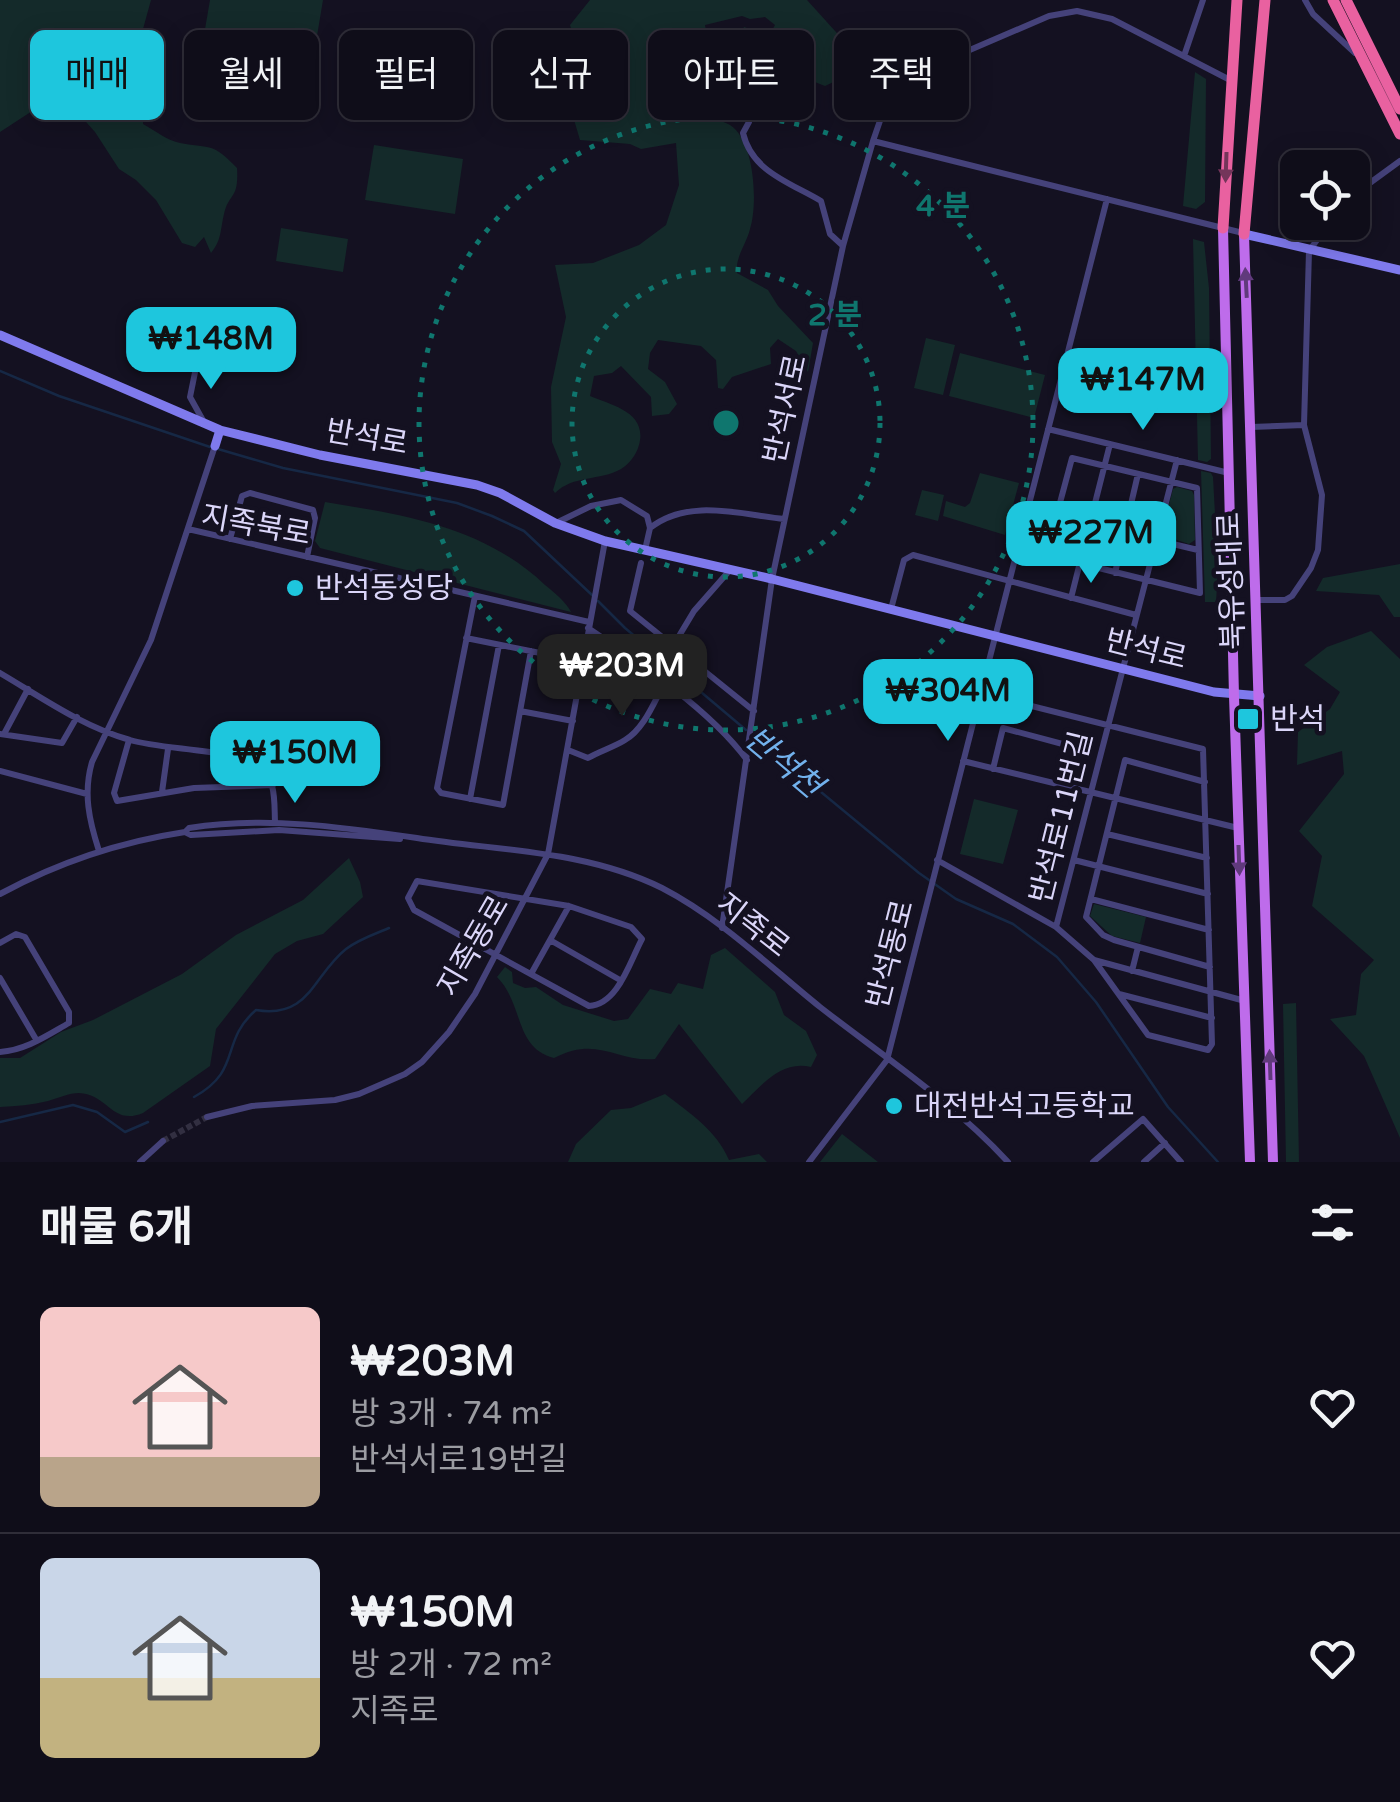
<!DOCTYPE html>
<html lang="ko">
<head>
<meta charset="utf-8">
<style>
  body { margin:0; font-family:"Varela Round","Noto Sans KR",sans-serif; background:#181622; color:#f1f3f6; height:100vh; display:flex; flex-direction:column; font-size:38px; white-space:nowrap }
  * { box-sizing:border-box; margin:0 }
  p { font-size:32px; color:#9b9ca2 }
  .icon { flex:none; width:55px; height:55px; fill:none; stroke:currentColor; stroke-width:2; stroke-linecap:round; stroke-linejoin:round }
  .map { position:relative; height:1162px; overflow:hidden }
  .details { display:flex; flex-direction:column; background:#0f0d19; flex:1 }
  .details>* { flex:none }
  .hud { position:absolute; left:30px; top:30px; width:1340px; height:90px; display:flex; gap:20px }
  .tools { position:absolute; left:1280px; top:150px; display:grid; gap:20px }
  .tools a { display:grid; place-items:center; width:90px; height:90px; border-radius:15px; background:#0f0d19; box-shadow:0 5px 25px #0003,0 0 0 2px #2f2d38; font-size:50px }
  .price { position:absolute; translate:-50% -85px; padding:0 22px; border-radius:20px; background:#1ec6dd; color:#111; font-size:32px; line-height:65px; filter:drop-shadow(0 2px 5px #0008) }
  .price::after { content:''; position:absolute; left:50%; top:60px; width:30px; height:22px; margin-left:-15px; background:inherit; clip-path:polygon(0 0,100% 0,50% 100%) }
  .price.current { background:#222; color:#fff }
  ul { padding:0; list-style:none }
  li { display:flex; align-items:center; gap:30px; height:250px; padding:0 40px }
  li+li { border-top:2px solid #2f2d38 }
  li span { display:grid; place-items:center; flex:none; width:280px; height:200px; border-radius:15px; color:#555 }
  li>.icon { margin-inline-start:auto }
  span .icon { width:120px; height:120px; fill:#fffc; stroke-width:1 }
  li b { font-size:42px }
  h2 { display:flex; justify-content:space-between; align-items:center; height:120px; padding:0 40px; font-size:42px }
  .tag { padding:0 35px; border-radius:15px; background:#0f0d19; box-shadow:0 5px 25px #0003,0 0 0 2px #2f2d38; font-size:35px; line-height:90px }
  .tag.current { background:#1ec6dd; color:#111 }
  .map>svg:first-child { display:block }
</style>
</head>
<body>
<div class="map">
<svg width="1400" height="1162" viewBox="0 0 1400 1162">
  <rect width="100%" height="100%" fill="#141121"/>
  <path fill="#142a2a" d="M0,0H151L143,29V124C154,130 168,141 180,143C212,149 212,142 237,168C239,200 229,192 224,214C220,231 222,239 211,253L204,237L195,247L182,243L156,200L136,180L119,169L95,132L70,104L46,102L0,132Z
    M210,0H323L315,48L227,34L226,39L204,35Z
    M590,0H807L845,42L852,68L844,77L825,86L797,75H760L764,56L740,36L744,27L769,36L775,25L765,17L750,19L742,16L705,25L713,71L692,115C704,118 720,119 730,125C755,141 758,204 750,229C746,245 735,257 737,273L768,290L778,306L813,343L808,372L796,351L778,339L770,348L771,364L732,377L723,389L718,388L716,360L701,346L658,340L650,353L648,369L665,382L677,404L669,414L652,416L651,397L621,366L612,373L594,376L590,396C611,405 648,412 639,445C636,455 630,463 621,469C600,481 573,475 555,493L553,490L561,464L552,442L551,387L566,317L555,265L593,263L639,245L666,225L679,185L676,143L641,149L630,144L580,140L567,96L581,95L580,81L574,73L575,43L570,25Z
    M1195,72L1206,79L1205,202L1196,209L1183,206Z
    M374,145L463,159L455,214L365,200Z
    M281,228L348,239L343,272L276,261Z
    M1193,239L1204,242L1209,288L1211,459L1207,462L1198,460Z
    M926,338L955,345L943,395L914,388Z
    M960,353L1045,375L1034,418L949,396Z
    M1201,471L1211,473L1213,477L1218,570L1216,602H1205Z
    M980,473L1019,483L1005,535L943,516L946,501L965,507L970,503Z
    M1177,487L1192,491L1194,495L1195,540L1189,544L1165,536L1162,532L1173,489Z
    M922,490L944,495L938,521L915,515Z
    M325,502C405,515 484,527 545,585C555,593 566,602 571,612L320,548L315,541Z
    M1400,564V617H1394L1379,595L1316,591L1323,578Z
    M1371,631L1400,659V1138L1364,1056L1330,1019L1356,1015L1361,974L1374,960L1312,906L1322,856L1299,831L1344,774L1342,751L1297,765L1298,732L1330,709L1340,692L1304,665L1327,647Z
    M974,799L1018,810L1003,864L960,854Z
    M349,858L360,882L363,897L323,934L297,941L275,954L216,1029L210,1066L143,1113C112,1126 108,1094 79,1093C69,1093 58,1098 48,1101C32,1105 16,1106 0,1107V1058H20L61,1032L93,1020L182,974L236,935L303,900Z
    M1094,904L1146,917L1140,943L1112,936L1090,916Z
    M725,948L775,992L784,1015L806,1031L817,1055L811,1067C781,1060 762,1085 742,1104L679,1024L655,1059C615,1062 598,1035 554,1058C514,1048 524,1004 497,977L505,967L512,972L513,983L525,988L536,987L563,1005L614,1021L628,1019L650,989L671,994L678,983L703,989L711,955Z
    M1296,1003L1299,1162H1286L1283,1004Z
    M665,1094C691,1114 716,1130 729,1160L759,1154L767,1162H568L576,1144L611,1110L631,1108Z
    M842,1134L878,1162H820Z"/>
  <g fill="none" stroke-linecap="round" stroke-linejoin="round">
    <path stroke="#162845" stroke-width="2.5" d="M0,371L59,396L210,447
      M218,449L283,468L457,503L492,516L524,531L592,595
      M598,601L625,628L746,730
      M752,735L919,873L956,899L1013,924L1057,957L1096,1002L1168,1107L1218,1162
      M194,1097C243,1070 219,1042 256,1010C310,1019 313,975 346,949C359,939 375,934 389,928
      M0,1122L73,1105L97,1112L125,1132L148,1122"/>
    <path stroke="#322f41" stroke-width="6" stroke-dasharray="6 3" stroke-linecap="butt" d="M163,1141L207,1117"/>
    <path stroke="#45427a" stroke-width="6" d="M1305,0L1313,14L1355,53
      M1184,56L1203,0
      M749,122L743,133C752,172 791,183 821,201L830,234L842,245
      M873,141L893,83L1049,16L1077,11L1112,19L1230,80
      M1352,196L1400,161
      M143,349C162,335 180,329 202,338
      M205,424L190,397L202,338L228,353
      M1251,427L1304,425
      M1048,429L1229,473
      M1072,458L1197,488L1200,593L1046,555Z
      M556,523L591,506L621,500L647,516L650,528
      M650,528C688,498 739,514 784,519
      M188,529L589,622
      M230,539L242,496L250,493L313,510L315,518L307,557
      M1156,540L1198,550
      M645,550L650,528
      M641,563L630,611L754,711
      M1115,573L1138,474
      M475,596L437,788L441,793L503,805L531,651
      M1071,598L1110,444
      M1257,600H1285L1292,596L1311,568L1318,550L1322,495L1304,425L1309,251L1330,222
      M891,609L904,560L913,555L1136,615
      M588,628C640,663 710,710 747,760
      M466,638L555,656
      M673,646L694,611L730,570
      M0,673C41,697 83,727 130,740C163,750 233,749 258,766C277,779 274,802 275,822
      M980,693L1203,749L1212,1044L1208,1050L1148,1035L1094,960
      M520,711L573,721
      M0,734L62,743L77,717
      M4,734L28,689
      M129,740L114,793L117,801L194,788L273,785
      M568,750L588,758C600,751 614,747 625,740C644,729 654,702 664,684
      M963,761L1238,828
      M993,769L1003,728L1070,746L1075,756L1066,787
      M0,771L87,794
      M1205,782L1125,760L1086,917L1103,935L1114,940L1210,967
      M162,792L168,749
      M470,799L499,645
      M185,832L189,828C265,816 342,827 417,838C499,851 585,850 662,888C720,918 769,966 820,1007C883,1056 954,1103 1008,1162
      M1107,834L1207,858
      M99,851C89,820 83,793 92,762L151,640L215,446
      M937,860L1056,927L1094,960L1245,1001
      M1074,860L1208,894
      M417,881L569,906L631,927L642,939C630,961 618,1005 589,1006L414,910L408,898Z
      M0,894C59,862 119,842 185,832L191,835L279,830L400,839
      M1091,899L1209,930
      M1056,927L1177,460
      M722,928L772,579L843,246L873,141L1243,233
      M550,940L620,980
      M0,943L16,934L25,937L69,1012V1023C46,1036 26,1050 0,1052
      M1132,971L1138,947
      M531,974L569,906
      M0,978L37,1041
      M1119,994L1212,1018
      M207,1117L252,1106L335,1100L359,1094L405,1074L422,1062L449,1032L475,994L548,854L605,541
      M140,1162L163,1141
      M809,1162L887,1060L1107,199
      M1093,1162L1143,1119L1181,1162
      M1144,1162L1165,1143"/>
    <path stroke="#7f7aed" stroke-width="9" d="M1244,234L1400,270
      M0,335L220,430L320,455L477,485L500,493L555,523L605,541L772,579L1214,692L1260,696
      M215,446L220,430"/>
    <path stroke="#be6ceb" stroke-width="10" d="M1223,228L1234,696L1250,1162
      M1244,234L1273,1162"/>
    <path stroke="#e961a0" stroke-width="11" d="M1333,0L1400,134
      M1346,0L1400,109
      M1223,228L1237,0
      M1244,234L1265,0"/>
  </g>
  <defs><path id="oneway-solid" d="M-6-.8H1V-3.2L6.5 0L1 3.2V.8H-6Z" transform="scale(2.5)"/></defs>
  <use fill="#74355a" href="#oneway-solid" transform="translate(1226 167) rotate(92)"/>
  <g fill="#603a7c">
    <use href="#oneway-solid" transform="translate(1246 283) rotate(-93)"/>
    <use href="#oneway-solid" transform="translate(1239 860) rotate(88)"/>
    <use href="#oneway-solid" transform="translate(1270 1065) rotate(-92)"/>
  </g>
  <g fill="none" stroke="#0f766e" stroke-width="5" stroke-dasharray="5 10">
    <circle cx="726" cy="423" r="154"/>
    <circle cx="726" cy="423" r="307"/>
  </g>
  <g fill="#1ec6dd" stroke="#141121" stroke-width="4">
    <circle cx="295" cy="588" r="10"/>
    <rect x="1236" y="707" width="24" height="24" rx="5"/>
    <circle cx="894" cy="1106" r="10"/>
  </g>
  <g text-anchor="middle" stroke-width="9" stroke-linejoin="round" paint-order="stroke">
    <g font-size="30" fill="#dbd6f9" stroke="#141121">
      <text transform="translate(785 409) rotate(-78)" y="10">반석서로</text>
      <text transform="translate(367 437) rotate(10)" y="10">반석로</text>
      <text transform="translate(256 525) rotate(10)" y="10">지족북로</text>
      <text transform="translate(1231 581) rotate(-92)" y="10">북유성대로</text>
      <text transform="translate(1146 649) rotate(14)" y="10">반석로</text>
      <text transform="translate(1061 817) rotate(-76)" y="10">반석로11번길</text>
      <text transform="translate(753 925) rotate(38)" y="10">지족로</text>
      <text transform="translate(473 946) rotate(-60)" y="10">지족동로</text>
      <text transform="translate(890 954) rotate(-76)" y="10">반석동로</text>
    </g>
    <g font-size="30" fill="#dbd6f9" stroke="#141121" text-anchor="start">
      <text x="315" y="598">반석동성당</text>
      <text x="1270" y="729">반석</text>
      <text x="914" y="1116">대전반석고등학교</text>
    </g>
    <g font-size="32" font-style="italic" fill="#72b1ec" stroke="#141121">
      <text transform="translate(784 762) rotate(40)" y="11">반석천</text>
    </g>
  </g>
  <circle cx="726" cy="423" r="15" fill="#0f766e" stroke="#141121" stroke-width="5"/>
  <g font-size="30" text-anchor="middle" font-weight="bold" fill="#0f766e" stroke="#141121" stroke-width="9" stroke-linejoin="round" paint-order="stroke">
    <text x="943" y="216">4 분</text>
    <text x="835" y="325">2 분</text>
  </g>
</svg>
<div class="tools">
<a><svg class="icon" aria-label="locate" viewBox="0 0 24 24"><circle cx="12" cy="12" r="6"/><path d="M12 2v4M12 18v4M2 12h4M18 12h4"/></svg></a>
</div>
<b class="price" style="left:211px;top:392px">₩148M</b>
<b class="price" style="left:1143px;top:433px">₩147M</b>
<b class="price" style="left:1091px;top:586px">₩227M</b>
<b class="price current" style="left:622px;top:719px">₩203M</b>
<b class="price" style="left:948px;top:744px">₩304M</b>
<b class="price" style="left:295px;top:806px">₩150M</b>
<div class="hud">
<a class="tag current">매매</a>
<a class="tag">월세</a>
<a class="tag">필터</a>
<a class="tag">신규</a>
<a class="tag">아파트</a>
<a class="tag">주택</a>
</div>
</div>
<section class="details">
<h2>매물 6개<svg class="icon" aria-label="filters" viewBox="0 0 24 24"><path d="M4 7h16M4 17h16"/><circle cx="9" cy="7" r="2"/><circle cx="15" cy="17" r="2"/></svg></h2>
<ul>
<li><span style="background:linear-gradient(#f6c9c9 75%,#b9a48a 0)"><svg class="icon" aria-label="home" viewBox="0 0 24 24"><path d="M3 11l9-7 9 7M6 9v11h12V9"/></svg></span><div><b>₩203M</b><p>방 3개 · 74 m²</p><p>반석서로19번길</p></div><svg class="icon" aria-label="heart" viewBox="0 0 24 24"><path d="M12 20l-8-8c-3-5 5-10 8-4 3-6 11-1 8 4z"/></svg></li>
<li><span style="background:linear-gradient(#c9d6e8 60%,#c2b280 0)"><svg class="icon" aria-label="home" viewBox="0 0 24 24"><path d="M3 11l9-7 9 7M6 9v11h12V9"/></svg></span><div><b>₩150M</b><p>방 2개 · 72 m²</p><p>지족로</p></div><svg class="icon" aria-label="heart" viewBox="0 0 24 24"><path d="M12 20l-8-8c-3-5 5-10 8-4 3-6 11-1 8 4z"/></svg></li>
</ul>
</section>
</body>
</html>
